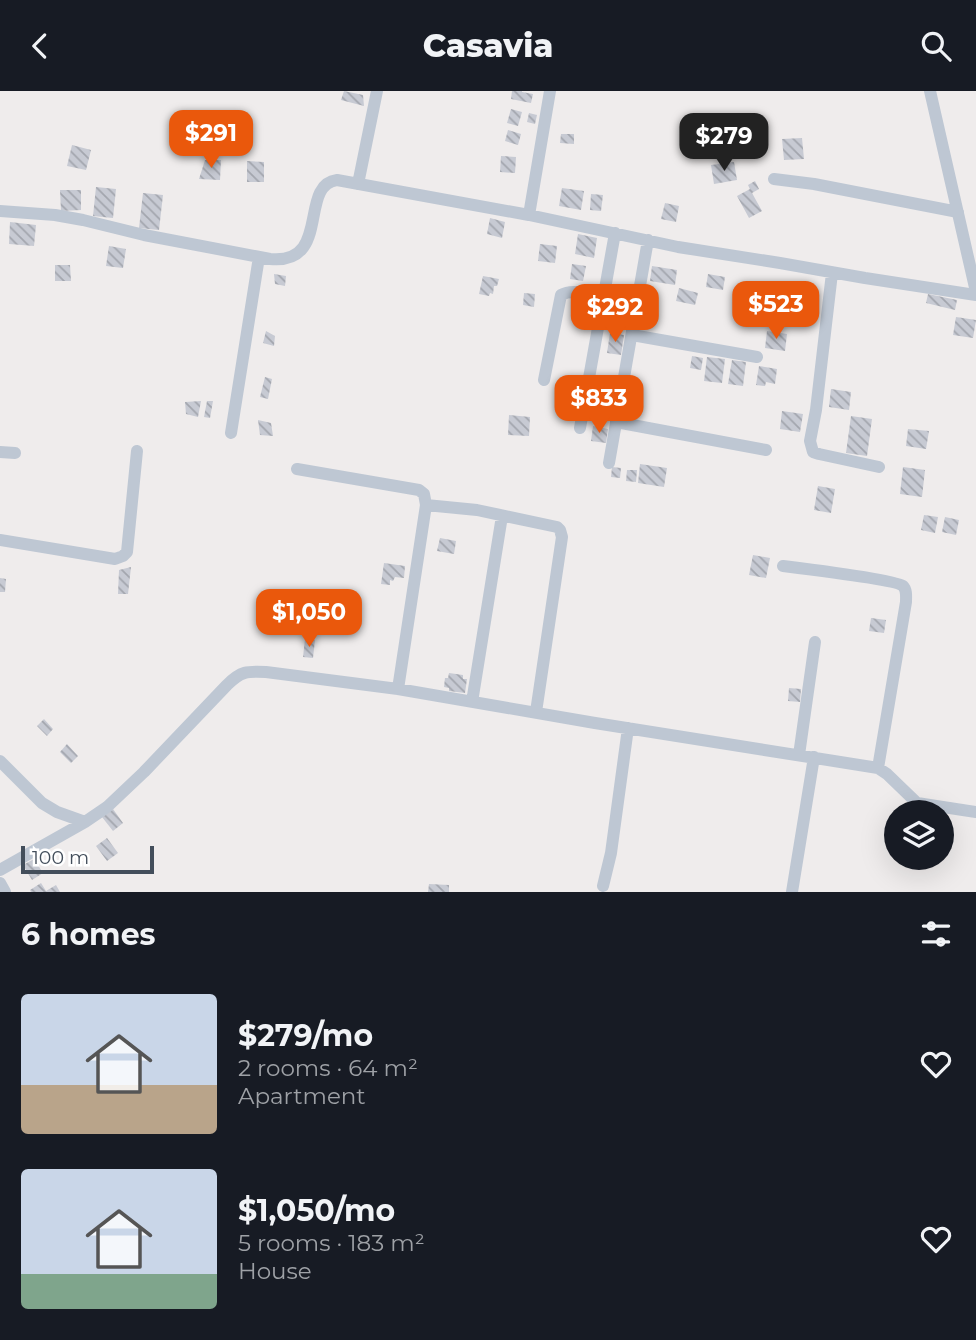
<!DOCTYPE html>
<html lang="en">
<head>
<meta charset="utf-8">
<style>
  body { margin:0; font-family:Montserrat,sans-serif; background:#20242c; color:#f1f3f6; height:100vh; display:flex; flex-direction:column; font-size:26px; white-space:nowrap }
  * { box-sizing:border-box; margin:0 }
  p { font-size:23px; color:#9ea1a6 }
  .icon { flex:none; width:38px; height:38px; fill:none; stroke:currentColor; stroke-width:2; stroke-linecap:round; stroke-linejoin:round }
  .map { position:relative; height:801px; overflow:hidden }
  .drawer { display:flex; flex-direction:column; background:#171b24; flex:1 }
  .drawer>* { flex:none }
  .fabs { position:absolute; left:884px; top:709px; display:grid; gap:14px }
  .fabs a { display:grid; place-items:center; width:70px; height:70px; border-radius:50%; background:#171b24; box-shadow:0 7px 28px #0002; font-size:35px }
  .scale { position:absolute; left:21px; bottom:18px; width:133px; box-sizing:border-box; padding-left:7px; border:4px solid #434e5b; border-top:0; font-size:19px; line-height:24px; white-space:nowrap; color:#434e5b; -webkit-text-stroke:5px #fff; paint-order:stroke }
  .price { position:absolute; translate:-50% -60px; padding:0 16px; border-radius:14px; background:#ea580c; color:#fff; font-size:23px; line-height:46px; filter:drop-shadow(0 2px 4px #0008) }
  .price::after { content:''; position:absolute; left:50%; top:42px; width:21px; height:16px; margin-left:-10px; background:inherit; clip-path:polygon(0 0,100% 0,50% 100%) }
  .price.on { background:#222; color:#fff }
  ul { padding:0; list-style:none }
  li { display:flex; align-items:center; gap:21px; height:175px; padding:0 21px }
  li span { display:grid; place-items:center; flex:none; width:196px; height:140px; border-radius:7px; color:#555 }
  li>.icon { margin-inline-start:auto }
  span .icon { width:84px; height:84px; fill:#fffc; stroke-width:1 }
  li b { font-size:30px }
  h2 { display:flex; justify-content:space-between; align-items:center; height:84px; padding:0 21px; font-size:30px }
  header { display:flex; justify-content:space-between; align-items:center; height:91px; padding:0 21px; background:#171b24; font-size:32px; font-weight:800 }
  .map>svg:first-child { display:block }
</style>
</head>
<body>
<header><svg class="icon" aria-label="back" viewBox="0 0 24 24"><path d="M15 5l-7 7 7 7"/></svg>Casavia<svg class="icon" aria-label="search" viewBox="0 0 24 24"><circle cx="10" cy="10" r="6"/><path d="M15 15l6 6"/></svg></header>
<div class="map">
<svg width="976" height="801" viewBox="0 0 976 801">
  <defs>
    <pattern id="building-back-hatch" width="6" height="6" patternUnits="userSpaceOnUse" patternTransform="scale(1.75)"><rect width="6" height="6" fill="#c7cad3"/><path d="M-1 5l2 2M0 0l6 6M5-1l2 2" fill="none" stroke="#a3a6ae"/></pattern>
  </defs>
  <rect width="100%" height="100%" fill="#efecec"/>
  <path fill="url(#building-back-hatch)" d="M344,0L363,4L364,15L341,9Z
    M512,0H522V1L533,3L531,12L511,8Z
    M511,18L522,21L518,35L507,32Z
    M529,22L537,24L535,33L527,31Z
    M508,39L521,43L518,54L505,50Z
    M561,43H574V53L560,52Z
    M802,47L804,68L784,69L782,48Z
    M72,54L91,59L86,79L67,75Z
    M501,65L516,66L515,82L500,81Z
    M205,69H221L220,89L199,88Z
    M247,70L264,71V91H247Z
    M734,71L737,89L714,93L711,74Z
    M755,90L759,98L752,102L762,120L749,127L737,105L750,98L748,94Z
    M96,96L116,98L113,127L93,125Z
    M562,97L584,100L581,119L559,115Z
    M60,99H81V119L61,120Z
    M143,102L163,104L159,139L139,137Z
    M591,103L603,104L601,120L590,119Z
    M665,112L679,115L676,131L661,128Z
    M490,127L505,131L502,147L487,143Z
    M10,131L36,134L34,155L9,153Z
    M578,143L597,147L594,167L575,163Z
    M540,153L557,155L555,172L538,170Z
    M109,155L126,158L123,177L106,175Z
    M572,173L586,175L583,190L570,188Z
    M55,174H70L71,190H55Z
    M652,175L677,179L675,194L650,190Z
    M274,183L286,185L285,195L275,193Z
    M708,183L725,186L723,199L706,196Z
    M483,185L499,188L497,195H494L493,203L490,202L489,205L479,203Z
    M782,194L794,197L791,210L778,207Z
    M679,197L698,202L695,214L676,210Z
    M524,202L535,203L534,216L523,214Z
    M928,203L957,209L955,219L926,212Z
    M616,221L629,223L627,236L615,235Z
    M956,226L976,229L973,247L953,244Z
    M266,240L275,245L274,255L263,252Z
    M767,240L787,243L785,260L765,257Z
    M610,242L624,244L621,264L607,262Z
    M692,265L703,267L701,279L690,277Z
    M707,266L725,268L722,292L704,290Z
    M732,269L746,271L743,295L728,293Z
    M759,275L777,278L775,293L766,291L765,295L756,294Z
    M265,286L272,288L268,308L260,306Z
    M603,298L618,302L615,317L599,314Z
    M831,298L851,301L849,319L829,316Z
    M201,310L198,326L186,323L185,311Z
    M207,310H213L210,327L204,326Z
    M782,320L803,323L800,341L780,338Z
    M509,324L530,326L529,345L508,344Z
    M851,325L872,328L867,365L846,362Z
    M258,329L271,332L273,345L260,344Z
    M593,335L608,338L606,352L591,350Z
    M908,338L929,340L926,358L906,355Z
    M640,373L667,377L664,396L638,392Z
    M612,376L621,377L620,387L611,386Z
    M903,376L925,379L922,406L900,403Z
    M627,379H637L636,391L626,390Z
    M818,395L835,398L831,422L814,419Z
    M924,424L938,426L935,442L921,439Z
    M945,426L959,429L956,444L942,441Z
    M440,447L456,450L454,463L437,460Z
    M753,464L770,467L766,487L749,484Z
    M384,472L405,475L404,487L395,486L393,490L390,489V494L381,493Z
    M131,476L128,503H118L119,479Z
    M0,487L6,488L5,501H0Z
    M871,527L886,529L884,542L869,540Z
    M305,548L315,549L313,567L303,566Z
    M449,582L463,584V588H467L465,602L449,600V597L444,596L445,587H448Z
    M789,597L801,598L800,611L788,610Z
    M44,628L53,638L47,645L37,635Z
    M67,653L78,665L71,672L60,661Z
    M113,718L123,732L113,740L102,726Z
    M107,747L118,762L107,770L96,755Z
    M34,768L43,782L32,789L23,774Z
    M41,792L46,800L56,794L60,801H31L30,799Z
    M429,793L449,794V801H428Z"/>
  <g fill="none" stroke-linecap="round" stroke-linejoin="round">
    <path stroke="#bec7d3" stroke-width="12" d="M930,0L976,201
      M774,88L814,93L958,121
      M358,93L377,0
      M0,120L55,124L83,129L144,144L270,168C332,174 298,94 337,89L529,124L678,156L780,172L865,187L976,204
      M529,124L550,0
      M832,182L816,319L810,350L813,361L819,363L879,376
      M632,244L757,266
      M544,289L561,204C573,197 590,204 603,206
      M616,331L766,359
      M580,337L615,142
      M231,342L259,166
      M0,361L15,362
      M609,372L648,149
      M297,378L419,399L424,403L426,414L398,598
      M426,414L477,419L557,436L560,439L562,446L536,621
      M0,449L115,468L123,465L127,461L137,360
      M783,475C799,477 897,489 903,495C907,499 906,506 906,511L878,677
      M472,611L502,425
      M799,664L815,551
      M0,670L42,712L57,721L85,731
      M0,779L85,731L107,716L144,681L227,594C241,580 247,580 266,581L398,598L595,632L878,677L887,683L917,712L976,721
      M0,792L5,801
      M603,795L611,762L628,637
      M792,801L814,666"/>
  </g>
</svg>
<div class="fabs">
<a><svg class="icon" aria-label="layers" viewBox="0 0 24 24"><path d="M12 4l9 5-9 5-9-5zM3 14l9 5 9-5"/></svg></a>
</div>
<div class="scale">100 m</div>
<b class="price" style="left:211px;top:79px">$291</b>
<b class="price on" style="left:724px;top:82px">$279</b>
<b class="price" style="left:776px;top:250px">$523</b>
<b class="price" style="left:615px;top:253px">$292</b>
<b class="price" style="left:599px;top:344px">$833</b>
<b class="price" style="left:309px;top:558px">$1,050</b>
</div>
<section class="drawer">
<h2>6 homes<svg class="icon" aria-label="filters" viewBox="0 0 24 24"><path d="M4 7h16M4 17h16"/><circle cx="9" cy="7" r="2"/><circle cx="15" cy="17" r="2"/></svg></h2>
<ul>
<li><span style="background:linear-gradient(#c9d6e8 65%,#b9a48a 0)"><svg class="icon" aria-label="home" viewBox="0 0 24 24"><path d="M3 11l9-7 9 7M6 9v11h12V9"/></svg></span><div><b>$279/mo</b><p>2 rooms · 64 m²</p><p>Apartment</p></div><svg class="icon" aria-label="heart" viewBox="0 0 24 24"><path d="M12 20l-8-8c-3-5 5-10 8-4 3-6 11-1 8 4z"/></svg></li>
<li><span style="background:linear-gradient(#c9d6e8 75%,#7fa58c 0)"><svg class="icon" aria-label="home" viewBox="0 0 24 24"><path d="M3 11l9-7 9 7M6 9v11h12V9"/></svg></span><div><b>$1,050/mo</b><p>5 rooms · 183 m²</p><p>House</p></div><svg class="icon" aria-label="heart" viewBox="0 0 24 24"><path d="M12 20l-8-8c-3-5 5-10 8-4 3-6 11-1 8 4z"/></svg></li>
</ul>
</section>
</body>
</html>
